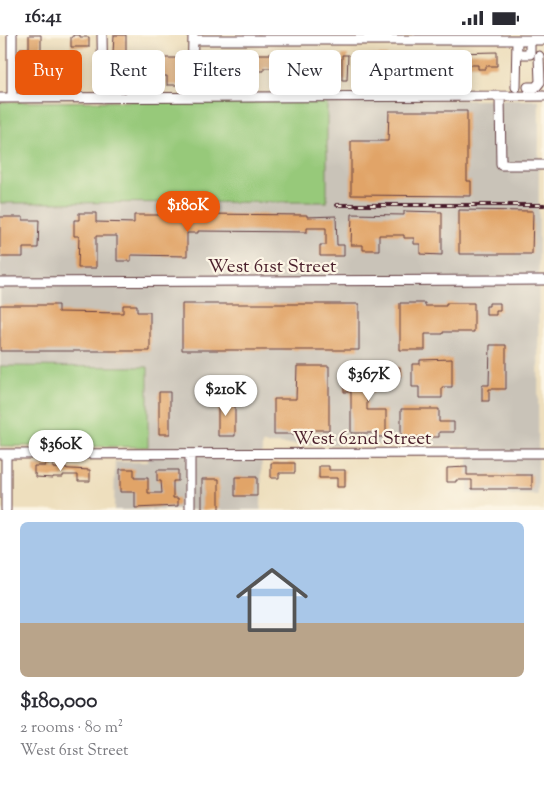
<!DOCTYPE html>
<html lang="en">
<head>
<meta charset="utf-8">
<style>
  body { margin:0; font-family:"Sorts Mill Goudy",serif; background:#f7f7f7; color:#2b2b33; height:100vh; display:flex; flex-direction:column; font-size:19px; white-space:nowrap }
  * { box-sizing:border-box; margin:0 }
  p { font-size:16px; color:#7c7c81 }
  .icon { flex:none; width:28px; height:28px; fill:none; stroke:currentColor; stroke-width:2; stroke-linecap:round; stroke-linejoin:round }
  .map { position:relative; height:475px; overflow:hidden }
  .drawer { display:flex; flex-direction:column; background:#fff; flex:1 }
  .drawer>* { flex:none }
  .top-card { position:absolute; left:15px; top:15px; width:515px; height:45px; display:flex; gap:10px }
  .price { position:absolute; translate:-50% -42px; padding:0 11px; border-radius:18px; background:#fff; color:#222; font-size:16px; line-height:32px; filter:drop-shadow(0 1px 2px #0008) }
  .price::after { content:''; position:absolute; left:50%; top:30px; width:15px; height:11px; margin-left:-8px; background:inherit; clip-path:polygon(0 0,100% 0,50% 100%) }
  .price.active { background:#ea580c; color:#fff }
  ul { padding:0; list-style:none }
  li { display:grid; align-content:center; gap:10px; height:265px; padding:0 20px }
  li span { display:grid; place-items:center; height:155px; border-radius:8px; color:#555 }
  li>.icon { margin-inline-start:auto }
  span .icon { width:90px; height:90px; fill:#fffc; stroke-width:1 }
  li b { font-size:21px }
  .tag { padding:0 18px; border-radius:8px; background:#fff; box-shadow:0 2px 12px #0003; font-size:18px; line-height:45px }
  .tag.active { background:#ea580c; color:#fff }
  .status { display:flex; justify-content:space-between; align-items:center; height:35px; padding:0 25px; background:#fff; direction:ltr }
  .status svg { height:14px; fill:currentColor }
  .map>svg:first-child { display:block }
</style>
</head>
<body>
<div class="status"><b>16:41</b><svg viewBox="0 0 49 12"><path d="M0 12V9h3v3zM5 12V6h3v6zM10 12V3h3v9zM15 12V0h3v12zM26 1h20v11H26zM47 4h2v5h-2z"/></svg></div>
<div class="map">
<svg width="544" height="475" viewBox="0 0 544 475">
  <rect width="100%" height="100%" fill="#fcf5e5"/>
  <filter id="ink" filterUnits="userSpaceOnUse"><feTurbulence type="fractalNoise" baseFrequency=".02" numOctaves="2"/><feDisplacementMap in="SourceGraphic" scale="10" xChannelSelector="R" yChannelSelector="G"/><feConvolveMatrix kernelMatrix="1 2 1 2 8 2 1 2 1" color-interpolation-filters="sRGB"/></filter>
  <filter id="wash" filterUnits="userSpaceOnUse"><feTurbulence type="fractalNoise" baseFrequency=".0096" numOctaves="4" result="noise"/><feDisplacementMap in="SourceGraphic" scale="20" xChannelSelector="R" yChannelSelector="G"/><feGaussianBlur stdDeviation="1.12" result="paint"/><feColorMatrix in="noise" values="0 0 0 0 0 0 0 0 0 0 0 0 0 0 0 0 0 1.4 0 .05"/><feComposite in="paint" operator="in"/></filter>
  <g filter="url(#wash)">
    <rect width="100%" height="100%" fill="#eedfbe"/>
    <path fill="#c9c3b8" d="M327,65H539L538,460L468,459V411L262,409L261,475H114L115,427H148V332L0,331V168L327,167Z"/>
    <path fill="#97c97a" stroke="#707452" d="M327,65V167L0,168V67Z
      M0,331L148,332V412L0,411Z"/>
    <g id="blocks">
      <path fill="#e1a468" d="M29,0H41V21H32V35H39V47H19V35H22V21H20V13H29Z
        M73,0H80V2H89V12H71V2H73Z
        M114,0H126V20H131L130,42H136V49H120V45H116L117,18H113Z
        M278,17L329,18V27H316V35H309V31H287V26H275V33H264V36H254V29H244V19H278Z
        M445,17H454V18L497,17V31H486V34H478V30H464V32H454V36H445Z
        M212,18L231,19V29H219V30H201V20H212Z
        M342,20H348L347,45H342Z
        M365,20H387V42H375V31H365Z
        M163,23H179V50H167V41H163Z
        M389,76H467V146H471V161L351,160V106H388Z
        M459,175L533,176L532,219H459Z
        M404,176L442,177V220L420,219V209H414V203H404V200H379V215H363V210H351L352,179L404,180Z
        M79,178H96V187L134,188V180H187V185H202V179L307,180V182L336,181L337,210H344V221H320V210H326V193H307V197L198,196V198H187V221L131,220V226H117V201H96V233H78L79,201H74V185H79Z
        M0,182H23V185H39L38,213H23V222H0Z
        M400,268H425V271H446V268H474V297H443V299H425V315H400Z
        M489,268H500V276H496V280H486V271H489Z
        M182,269H359V315H182Z
        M0,270H58V277L123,278V270H137V277H150V316H0Z
        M490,310H506V354H489V366H482V350H489Z
        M452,324V352H442V363H419V352H412V329H420V325Z
        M297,331H329V395H296V399H274V364H296Z
        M362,332H400V343H374V357H367V375H386V402H375V398H351V357H344V349H362Z
        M159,357H170V399H159Z
        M218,362H235V401H218Z
        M401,374H439V387H454V397H439V402H401Z
        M45,428H53V433L90,435V446H78V440H63V442H53V443L36,442V439H34V431H45Z
        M271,428H295V438H279V443H271Z
        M319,431H329V435H345V452H337V443H319Z
        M467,432V440H532V454H472V445H456V447H447V433Z
        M120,434H134V443H148V458H162L161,446H157V435H178V446H173V463H178V471L135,473V457H120Z
        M235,442H257V461H235Z
        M202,444H219V475H202Z"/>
    </g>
  </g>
  <g filter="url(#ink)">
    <use href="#blocks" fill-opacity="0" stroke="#633c41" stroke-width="1"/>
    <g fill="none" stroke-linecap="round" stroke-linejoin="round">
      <defs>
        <path id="minor" d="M12,0V63
          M102,0L103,63
          M193,5H544
          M517,19H530V5
          M516,52L517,5
          M528,52H536L540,47L539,21
          M500,61L501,130H544
          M192,62L193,0
          M0,63L544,61
          M0,247L544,245
          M0,419L544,418
          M6,419V475
          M190,419V475"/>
      </defs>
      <use href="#minor" stroke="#633c41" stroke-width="11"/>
      <use href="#minor" stroke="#fff" stroke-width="9"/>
      <defs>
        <path id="rail" d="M337,170H544"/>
      </defs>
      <use href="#rail" stroke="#4a1f2b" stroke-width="4"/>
      <use href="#rail" stroke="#fcf5e5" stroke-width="2" stroke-dasharray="5.5" stroke-linecap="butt"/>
    </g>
  </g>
  <g text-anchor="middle" stroke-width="4.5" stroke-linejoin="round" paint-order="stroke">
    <g font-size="19" fill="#4a1f2b" stroke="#fcf5e5">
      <text x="272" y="237">West 61st Street</text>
      <text x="362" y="409">West 62nd Street</text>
    </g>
  </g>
</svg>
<b class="price active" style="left:188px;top:198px">$180K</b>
<b class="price" style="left:369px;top:367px">$367K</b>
<b class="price" style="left:226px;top:382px">$210K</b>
<b class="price" style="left:61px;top:437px">$360K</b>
<div class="top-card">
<a class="tag active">Buy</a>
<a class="tag">Rent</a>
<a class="tag">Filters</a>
<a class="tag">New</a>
<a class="tag">Apartment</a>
</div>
</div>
<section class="drawer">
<ul>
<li><span style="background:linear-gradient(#a9c7e8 65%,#b9a48a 0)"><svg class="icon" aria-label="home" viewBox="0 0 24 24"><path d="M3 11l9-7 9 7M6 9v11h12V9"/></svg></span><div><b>$180,000</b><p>2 rooms · 80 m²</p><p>West 61st Street</p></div></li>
</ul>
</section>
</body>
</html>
